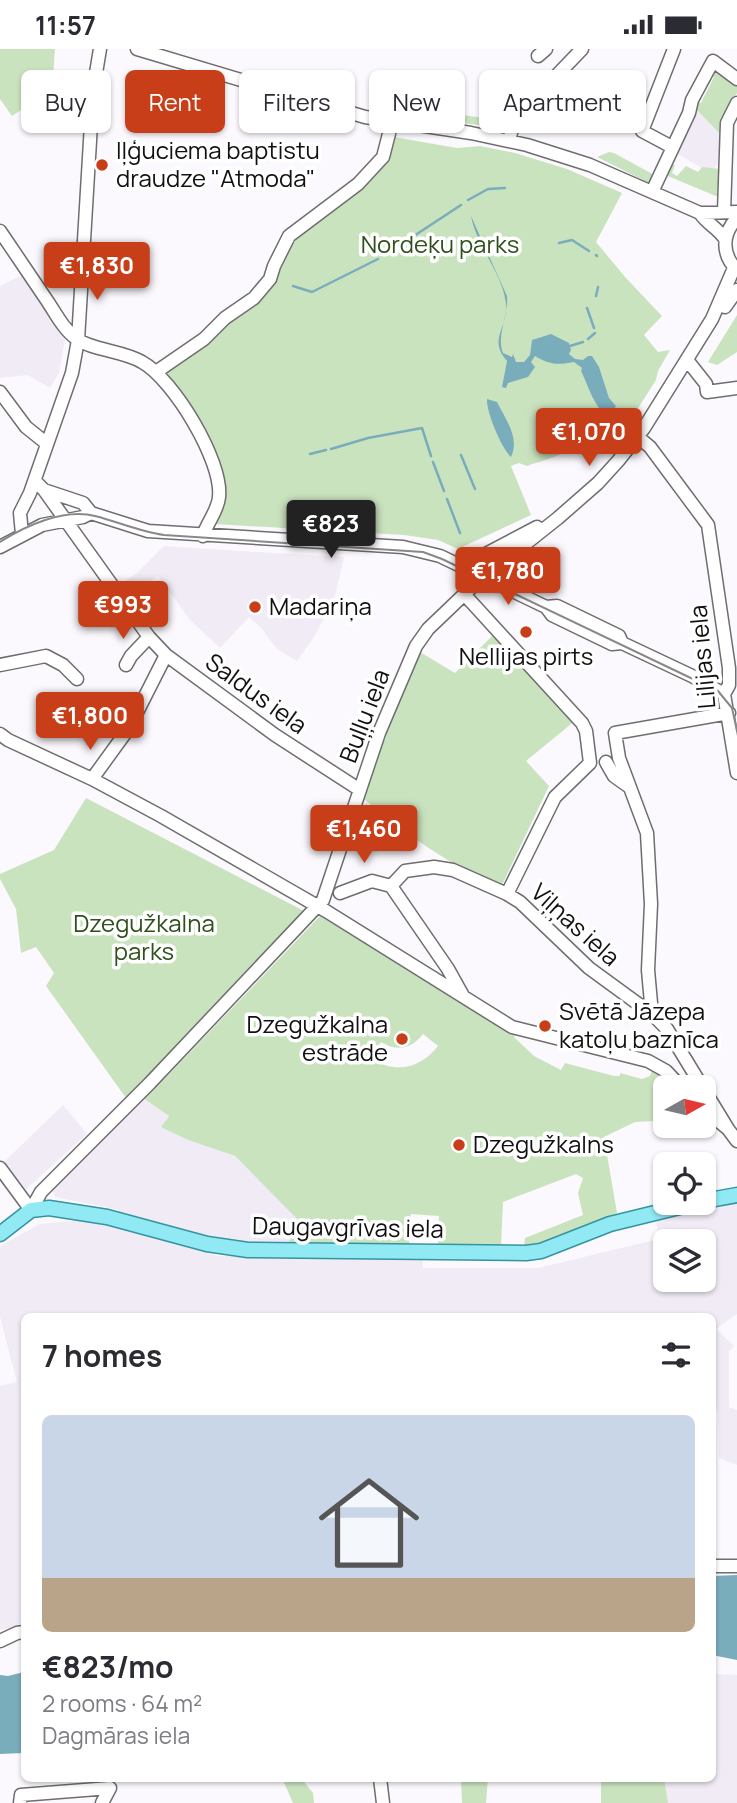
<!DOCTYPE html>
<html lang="en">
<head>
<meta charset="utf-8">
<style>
  body { margin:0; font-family:Manrope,sans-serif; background:#f2f2f3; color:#2b2b33; height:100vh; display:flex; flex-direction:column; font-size:26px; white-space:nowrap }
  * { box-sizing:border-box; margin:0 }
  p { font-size:23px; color:#7c7c81 }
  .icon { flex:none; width:38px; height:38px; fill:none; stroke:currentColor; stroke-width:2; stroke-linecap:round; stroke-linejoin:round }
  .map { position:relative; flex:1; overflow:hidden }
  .details { position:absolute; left:21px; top:1264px; width:695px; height:469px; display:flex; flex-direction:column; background:#fff; border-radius:10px; box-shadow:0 2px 5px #0004 }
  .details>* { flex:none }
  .top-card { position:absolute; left:21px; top:21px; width:696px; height:63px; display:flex; gap:14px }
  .needle { width:46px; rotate:82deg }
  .buttons { position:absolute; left:653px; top:1026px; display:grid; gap:14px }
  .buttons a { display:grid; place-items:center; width:63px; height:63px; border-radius:10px; background:#fff; box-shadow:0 2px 5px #0004; font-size:35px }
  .price { position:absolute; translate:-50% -60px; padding:0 16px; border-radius:7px; background:#c73e19; color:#fff; font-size:23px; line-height:46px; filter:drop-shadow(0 2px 4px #0008) }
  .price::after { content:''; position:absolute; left:50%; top:42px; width:21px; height:16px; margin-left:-10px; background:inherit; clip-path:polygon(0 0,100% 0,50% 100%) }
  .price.selected { background:#222; color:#fff }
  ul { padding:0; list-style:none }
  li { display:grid; align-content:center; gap:14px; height:371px; padding:0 21px }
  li+li { border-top:2px solid #e1e1e2 }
  li span { display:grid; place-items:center; height:217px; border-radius:10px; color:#555 }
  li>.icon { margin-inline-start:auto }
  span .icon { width:126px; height:126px; fill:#fffc; stroke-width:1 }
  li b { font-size:30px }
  h2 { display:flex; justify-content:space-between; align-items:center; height:84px; padding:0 21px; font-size:30px }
  .pill { padding:0 24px; border-radius:10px; background:#fff; box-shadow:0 2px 5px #0004; font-size:24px; line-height:63px }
  .pill.selected { background:#c73e19; color:#fff }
  .status { display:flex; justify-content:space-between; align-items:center; height:49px; padding:0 35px; background:#fff; direction:ltr }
  .status svg { height:19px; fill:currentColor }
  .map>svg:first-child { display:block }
</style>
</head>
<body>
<div class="status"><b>11:57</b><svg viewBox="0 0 49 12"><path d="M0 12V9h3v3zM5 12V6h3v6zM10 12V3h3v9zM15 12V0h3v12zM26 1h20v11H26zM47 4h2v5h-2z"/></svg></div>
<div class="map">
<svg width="737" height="1754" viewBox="0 0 737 1754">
  <rect width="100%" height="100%" fill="#fbf9fd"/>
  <path fill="#f0ebf5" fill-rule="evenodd" d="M696,60L721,86L718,115L714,119H702L674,103Z
    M22,226L65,290L59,324L50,339L28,326L0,329V237Z
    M164,497L257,503L344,508L335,547L316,585L297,612L277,600L262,580L249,568L220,599L190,571L158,527L127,547L119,537L138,523Z
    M143,1049L169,1067L162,1078L188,1091L235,1107L303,1176L286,1196L232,1195L118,1166V1161L115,1160L55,1148L52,1140Z
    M63,1056L87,1085L25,1141L4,1113Z
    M737,1154V1265L716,1280L734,1297L729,1303V1358L737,1361V1416L719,1409L718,1365L712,1340V1267H24V1578L0,1581V1337L17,1333L0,1268V1198L7,1193L40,1175L82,1171L136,1181L218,1207L423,1209V1219H538L659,1190L656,1170ZM665,1192H704V1230H665Z
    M712,1625L737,1626V1754H668L664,1729H712Z"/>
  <path fill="#cae3bf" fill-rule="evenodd" d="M0,0H55L52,40L12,67L0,50Z
    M716,21L737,33V44L723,68L721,86L696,60L698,53L701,54L714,28L712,22Z
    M388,55L392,56L505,72L501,77L492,78L373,61Z
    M394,88L457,99L480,97L515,104L567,120L622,144L596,193L626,229L662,267L644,286L658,303L670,301L658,322L656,331L633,367L614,386L610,367L604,365C579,377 588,378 573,396C565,407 540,412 527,417L519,414L511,417L531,466L458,500L438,491L404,486L214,475C219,463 226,451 225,438C223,399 185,354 164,322L209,292L279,213L300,182L360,139Z
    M609,103L614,104L656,127L652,132L647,133L597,108Z
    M670,115L675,116L672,124L677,127L686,117L698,123L702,118L720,120L718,148L663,125Z
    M737,266V303L717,316L708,313Z
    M495,584L576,671L526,712L549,737L502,836C465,828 393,776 363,749L381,696L386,689L385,684L420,603L455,624Z
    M86,749L304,862L301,867L126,1049L46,937L54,924L36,898L21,904L16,860L0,830V825L54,801Z
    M320,867L516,984L514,988L534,1007L561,1021L565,1014L614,1027H620V1024L642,1030L650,1027L653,1018L676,1038H665V1055L655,1072L635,1073L604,1088L617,1164L538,1197H524L525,1189L583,1166L578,1144L583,1129L576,1125L503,1153L501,1197H438L439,1167L411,1165L409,1196H286L302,1175L235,1107L188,1091L161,1078L169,1067L143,1049L158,1037ZM423,985L438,997C421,1019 396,1025 372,1010L381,993C398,1003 411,1000 423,985Z
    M282,1729H301L313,1744L314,1754H293Z
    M461,1729H488L486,1754H462Z
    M601,1729H664L668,1754H601Z"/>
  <path fill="#7aadbc" d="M471,167L507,247C509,267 496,286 503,304L512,308L513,305L516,313H524L530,306L532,291L551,285L569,294L571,301L569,305L575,310L583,311L588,307H592L599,318L609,349L616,357L610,367C595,363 588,335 581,322L582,319L574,313C559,316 549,316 535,307L531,313L535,318L528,328L508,334L506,339L502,338L507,312C487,290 509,278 506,255C503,225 476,196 471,167Z
    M487,350L497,353C506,371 520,389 511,408C502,400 486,363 487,350Z
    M737,1526V1611L712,1606V1527Z
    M24,1623V1704L0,1705V1626L8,1627Z"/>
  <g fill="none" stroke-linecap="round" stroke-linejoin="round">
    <path stroke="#7aadbc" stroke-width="2.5" d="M468,151L488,140L505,139
      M559,194L572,191L589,202
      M388,204L461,156
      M596,206L597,207
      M293,237L312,243L378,210
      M596,247L598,238
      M587,259L594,279
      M588,290L595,284
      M570,297L583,293
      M331,400L368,389L422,379L431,407
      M310,405L326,401
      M461,406L475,440
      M433,413L444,442
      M447,450L460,484"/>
    <defs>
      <path id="minor" d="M137,0L365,68L471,84L527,96L590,116L700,164L737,163
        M538,7L546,0
        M509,91L515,70L582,0
        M672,98L642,82L674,0
        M652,143L689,64L692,51L713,12L737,30
        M724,163L727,74L737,54
        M700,164C707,175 718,179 725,190
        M737,169C722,185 721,205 737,221
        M0,182C16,206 32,229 48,253C56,265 64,281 77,290C92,301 124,302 142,313C173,330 223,412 219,448C218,462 207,473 203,487
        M725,258L737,241
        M687,311L706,335L707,343L737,339
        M156,323L204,290L225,269L254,249L270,230L274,217L289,187L358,135L383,108L392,73
        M0,343L26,378L46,394
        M638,388L650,398L708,476L729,619V636L724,645L737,724
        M35,432L44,441L83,454L91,464L148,482L403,498L440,507L546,558L552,566L612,595L622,594L692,627L724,645
        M44,441L149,588L166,606L275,686L360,741
        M22,485L20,464L30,444L72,324L78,291L93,42L100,0
        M0,498L42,476L83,468L91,464
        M463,517L537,478
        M464,545L582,674L586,682L590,714
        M546,558L557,557L619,587L622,594
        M0,616L46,607L63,616L77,630
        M126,616L131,607L149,588
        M0,685L8,691L92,730L161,767L326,862L512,978L648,1012L666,1022L681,1038
        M606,713L614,727L628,737
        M92,730L129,679L166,606
        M391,837L405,822L434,818L453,821L507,845L520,853L589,919L652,965L667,980L728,1080
        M391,837L448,920L463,947
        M340,844L372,832L391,837
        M507,845L555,748L590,714
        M652,965L648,921L651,855L647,784L619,709L615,684L729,664
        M704,1060L728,1080L737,1092
        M0,1119L31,1161L41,1143L150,1034L323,851L379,684L416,597L428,580L475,535L558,469L598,434L618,412L644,379L712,270L734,219
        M712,1517H737
        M0,1592L17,1584L24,1583
        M380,1729L383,1754
        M20,1754L21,1746L110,1739L102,1754"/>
      <path id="major" d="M704,1152L737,1146
        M0,1185L31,1161L49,1159L107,1168L207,1195L248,1201L526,1204L541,1202L610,1175L700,1153"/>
    </defs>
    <use href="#minor" stroke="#6f6d70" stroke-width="15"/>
    <use href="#major" stroke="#34949f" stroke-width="17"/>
    <use href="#minor" stroke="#fff" stroke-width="12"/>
    <use href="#major" stroke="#91e9f3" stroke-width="14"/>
    <path stroke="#89888b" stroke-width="2" d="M0,493C25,477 64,459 95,467C119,473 140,483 164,486L423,503L442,510L718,642L732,659L737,682"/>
  </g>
  <g fill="#c73e19" stroke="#fff" stroke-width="2.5">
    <circle cx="102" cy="116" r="7"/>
    <circle cx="255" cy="558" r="7"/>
    <circle cx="526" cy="583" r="7"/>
    <circle cx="545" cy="977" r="7"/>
    <circle cx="402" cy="990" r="7"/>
    <circle cx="459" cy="1096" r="7"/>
  </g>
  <g text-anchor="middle" stroke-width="7" stroke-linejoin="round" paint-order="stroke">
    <g font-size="24" fill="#111112" stroke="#fff" text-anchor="start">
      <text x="116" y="110">Iļģuciema baptistu<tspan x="116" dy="28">draudze "Atmoda"</tspan></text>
      <text x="269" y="566">Madariņa</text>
      <text x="526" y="616" text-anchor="middle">Nellijas pirts</text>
      <text x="559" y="971">Svētā Jāzepa<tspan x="559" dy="28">katoļu baznīca</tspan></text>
      <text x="388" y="984" text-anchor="end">Dzegužkalna<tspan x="388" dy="28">estrāde</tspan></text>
      <text x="473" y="1104">Dzegužkalns</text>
    </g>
    <g font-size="24" fill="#2f501c" stroke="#fff">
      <text x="440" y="204">Nordeķu parks</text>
      <text x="144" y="883">Dzegužkalna<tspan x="144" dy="28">parks</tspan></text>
    </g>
    <g font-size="24" fill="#111112" stroke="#fff">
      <text transform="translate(703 608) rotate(-95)" y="8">Lilijas iela</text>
      <text transform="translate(256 645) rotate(36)" y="8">Saldus iela</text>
      <text transform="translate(365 667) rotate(-69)" y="8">Buļļu iela</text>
      <text transform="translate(575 876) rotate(42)" y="8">Viļņas iela</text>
      <text transform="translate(348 1179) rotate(1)" y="8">Daugavgrīvas iela</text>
    </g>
  </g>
</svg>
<div class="buttons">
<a><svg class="needle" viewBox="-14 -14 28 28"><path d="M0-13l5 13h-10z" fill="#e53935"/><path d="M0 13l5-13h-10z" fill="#7c7c81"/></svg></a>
<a><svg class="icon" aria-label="locate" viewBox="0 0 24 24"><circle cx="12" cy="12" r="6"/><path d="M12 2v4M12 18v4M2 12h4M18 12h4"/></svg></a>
<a><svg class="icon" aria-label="layers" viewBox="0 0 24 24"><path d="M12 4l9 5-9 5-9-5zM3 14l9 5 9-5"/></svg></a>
</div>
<b class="price" style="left:97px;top:253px">€1,830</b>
<b class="price" style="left:589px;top:419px">€1,070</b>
<b class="price selected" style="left:331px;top:511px">€823</b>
<b class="price" style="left:508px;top:558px">€1,780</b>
<b class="price" style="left:123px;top:592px">€993</b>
<b class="price" style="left:90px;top:703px">€1,800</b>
<b class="price" style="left:364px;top:816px">€1,460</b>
<div class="top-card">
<a class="pill">Buy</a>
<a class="pill selected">Rent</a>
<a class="pill">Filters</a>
<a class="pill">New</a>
<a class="pill">Apartment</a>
</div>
<section class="details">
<h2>7 homes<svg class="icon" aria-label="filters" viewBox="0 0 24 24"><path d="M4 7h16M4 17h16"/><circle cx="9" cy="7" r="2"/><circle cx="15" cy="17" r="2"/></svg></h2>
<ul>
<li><span style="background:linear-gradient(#c9d6e8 75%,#b9a48a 0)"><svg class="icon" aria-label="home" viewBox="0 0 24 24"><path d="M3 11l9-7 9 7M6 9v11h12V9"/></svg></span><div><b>€823/mo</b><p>2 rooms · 64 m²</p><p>Dagmāras iela</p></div></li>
</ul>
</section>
</div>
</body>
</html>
